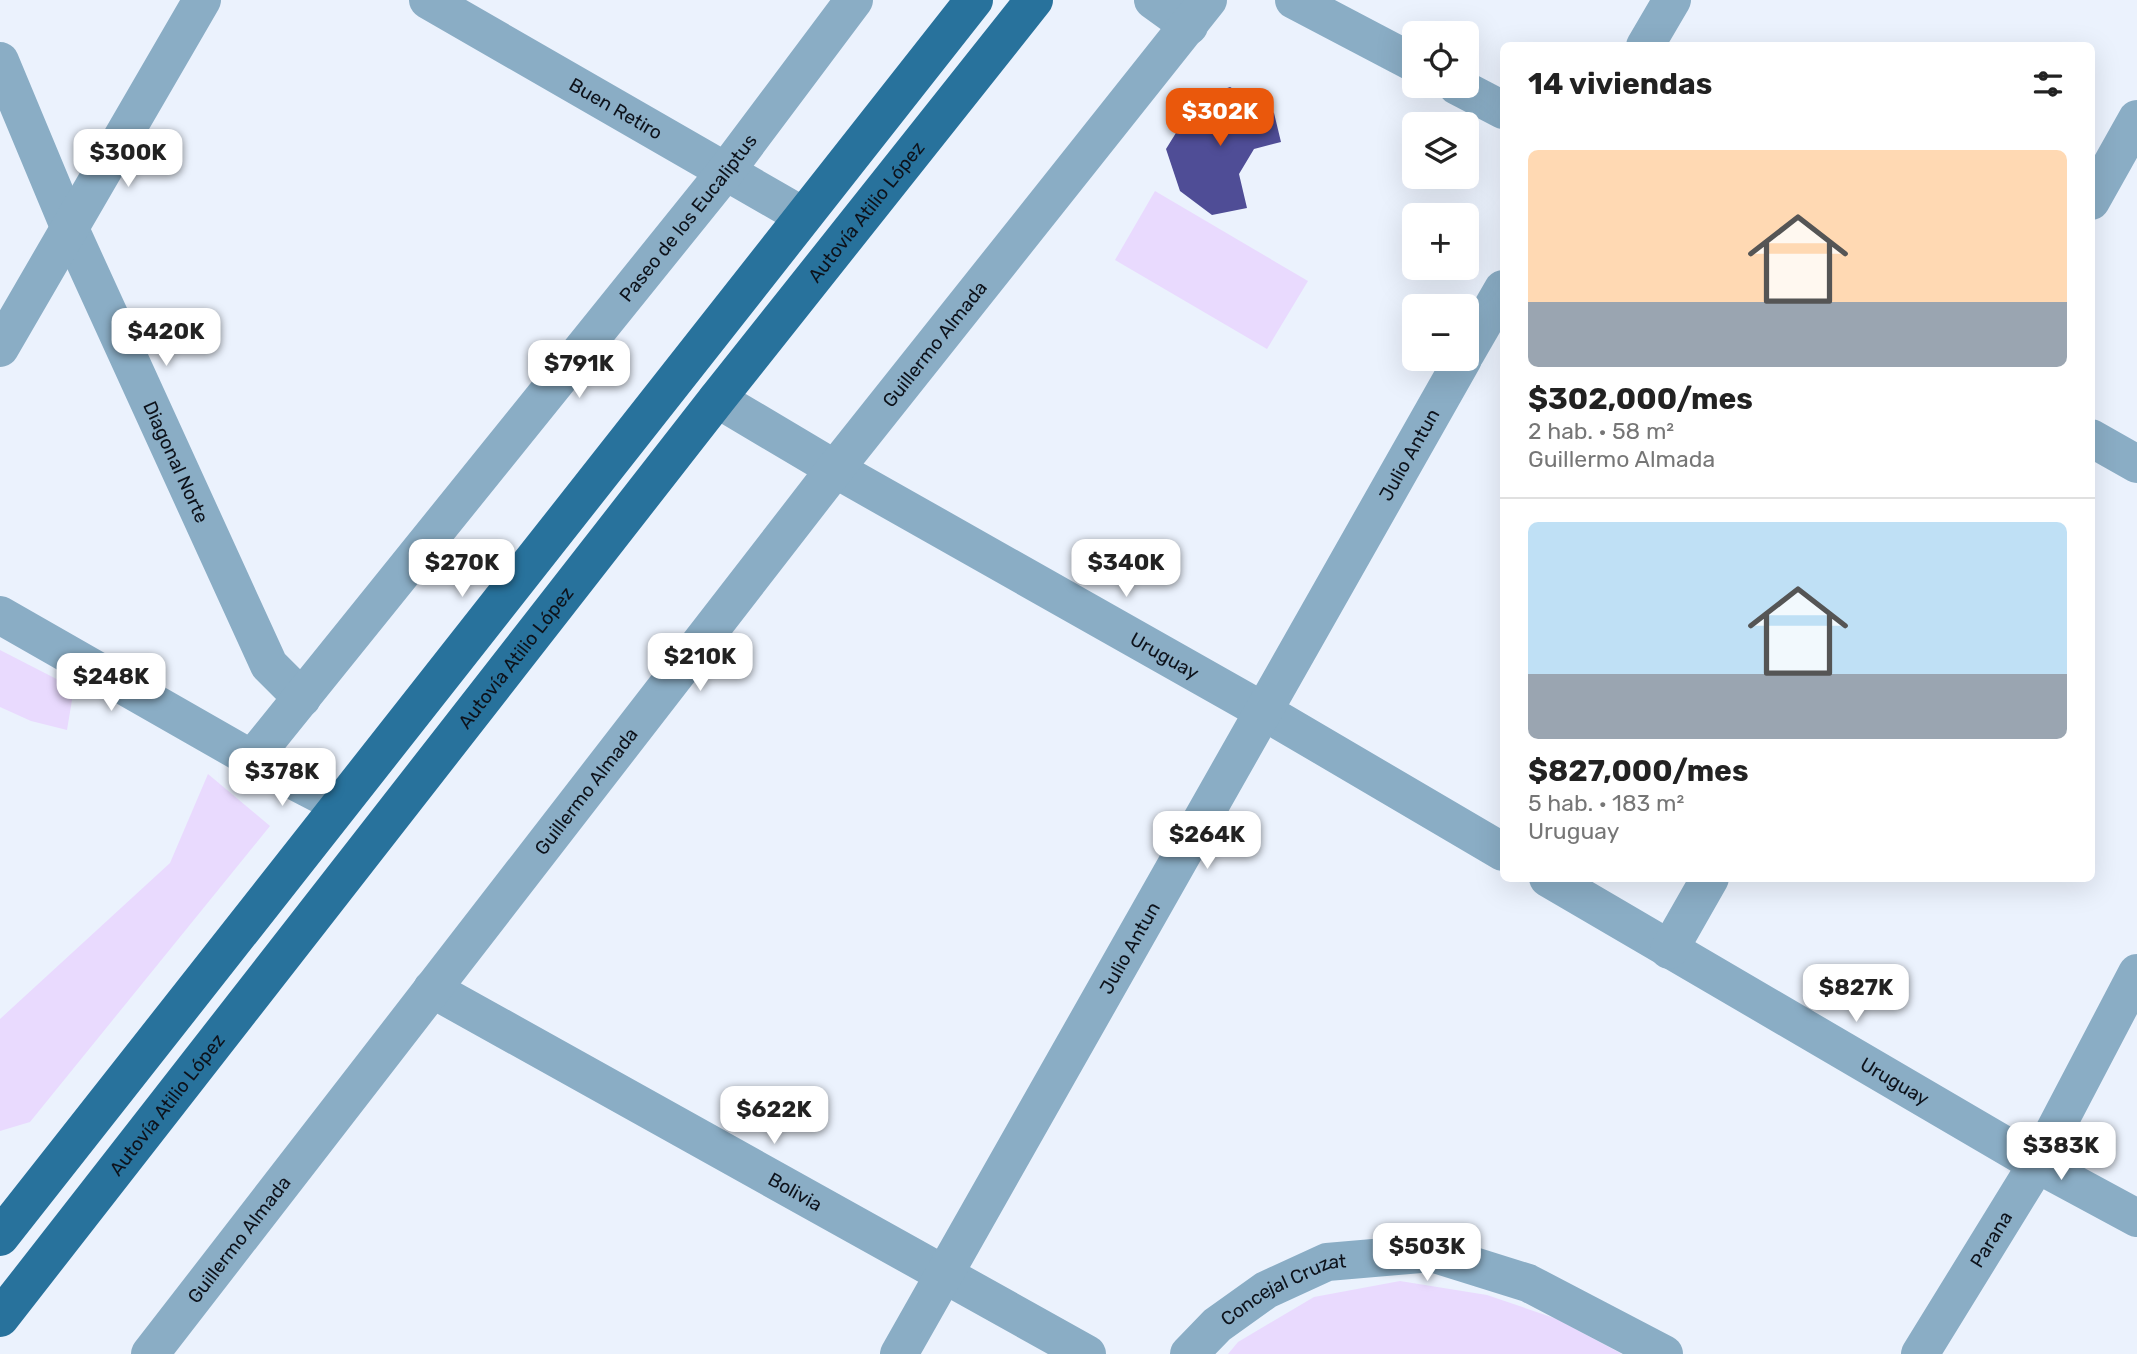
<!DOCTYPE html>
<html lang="es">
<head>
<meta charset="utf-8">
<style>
  body { margin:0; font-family:Rubik,sans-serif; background:#f6f6f6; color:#222; height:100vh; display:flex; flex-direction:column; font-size:26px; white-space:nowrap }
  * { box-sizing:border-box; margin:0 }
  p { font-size:23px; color:#767676 }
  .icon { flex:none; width:38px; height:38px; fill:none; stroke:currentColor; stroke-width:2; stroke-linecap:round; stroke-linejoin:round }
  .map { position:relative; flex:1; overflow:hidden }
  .details { position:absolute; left:1500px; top:42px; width:595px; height:840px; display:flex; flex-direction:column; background:#fff; border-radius:10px; box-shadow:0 7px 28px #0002 }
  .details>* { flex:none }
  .controls { position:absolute; left:1402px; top:21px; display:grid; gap:14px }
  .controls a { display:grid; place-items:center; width:77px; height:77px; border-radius:10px; background:#fff; box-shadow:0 7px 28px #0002; font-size:35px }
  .price { position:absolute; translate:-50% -60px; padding:0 16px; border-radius:14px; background:#fff; color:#222; font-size:23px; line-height:46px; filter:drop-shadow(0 2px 4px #0008) }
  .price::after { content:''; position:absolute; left:50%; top:42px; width:21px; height:16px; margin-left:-10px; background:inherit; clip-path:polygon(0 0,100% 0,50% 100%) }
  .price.selected { background:#ea580c; color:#fff }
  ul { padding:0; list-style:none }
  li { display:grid; align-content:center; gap:14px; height:371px; padding:0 28px }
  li+li { border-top:2px solid #e0e0e0 }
  li span { display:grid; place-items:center; height:217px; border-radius:10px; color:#555 }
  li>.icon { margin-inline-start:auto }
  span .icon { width:126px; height:126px; fill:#fffc; stroke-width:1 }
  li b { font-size:30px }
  h2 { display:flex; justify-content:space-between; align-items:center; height:84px; padding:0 28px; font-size:30px }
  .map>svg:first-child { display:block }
</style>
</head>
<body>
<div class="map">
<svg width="2137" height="1354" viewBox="0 0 2137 1354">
  <rect width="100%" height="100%" fill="#ebf2fd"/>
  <path fill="#e9dafe" d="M1155,191L1308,281L1267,349L1115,260Z
    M0,650L74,688L67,730L31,721L0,707Z
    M208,774L270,826L30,1122L0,1131V1019L170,863Z
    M1400,1281L1487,1295L1557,1319L1622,1354H1228L1238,1342L1314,1297Z"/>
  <path fill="#4f4d96" d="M1230,87L1274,113L1281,142L1254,149L1239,174L1247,208L1212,215L1180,191L1166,149L1197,99Z"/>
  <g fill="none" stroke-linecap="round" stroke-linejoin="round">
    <g stroke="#8aadc5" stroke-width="38">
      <path id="s1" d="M428,0L803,216"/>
      <path d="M1153,0L1189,26"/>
      <path d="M1294,0L1414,63"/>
      <path d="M1645,46L1672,0"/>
      <path id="s2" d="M0,61L70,229L269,665L302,698"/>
      <path d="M1457,86L1503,110"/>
      <path d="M2091,201L2137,119"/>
      <path d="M0,348L202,0"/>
      <path d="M1466,353L1503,289"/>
      <path id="s3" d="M717,399L835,469L1263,711L1503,852"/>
      <path d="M2091,438L2137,464"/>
      <path d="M0,615L252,759L339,804"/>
      <path id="s4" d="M252,759L726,171L854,0"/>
      <path id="s5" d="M1548,878L2037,1164L2137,1218"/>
      <path d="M1669,950L1710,878"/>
      <path id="s6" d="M432,989L1087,1354"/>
      <path id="s7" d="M150,1354L835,469L1208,0"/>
      <path id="s8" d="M899,1354L1463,359"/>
      <path id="s9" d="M1189,1354L1217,1325L1266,1290L1327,1262L1432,1253L1528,1283L1664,1354"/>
      <path id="s10" d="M1920,1354L2037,1164L2137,973"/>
    </g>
    <g stroke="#28729c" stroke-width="38">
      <path d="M0,1237L974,0"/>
      <path id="s11" d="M0,1318L717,399L1034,0"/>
    </g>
  </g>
  <g text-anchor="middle" stroke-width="7" stroke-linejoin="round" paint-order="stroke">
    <g font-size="19" fill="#0d121b" stroke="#fff">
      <text dy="7" stroke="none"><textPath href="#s1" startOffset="217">Buen Retiro</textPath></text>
      <text dy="7" stroke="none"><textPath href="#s11" startOffset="1405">Autovía Atilio López</textPath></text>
      <text dy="7" stroke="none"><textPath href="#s4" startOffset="695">Paseo de los Eucaliptus</textPath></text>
      <text dy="7" stroke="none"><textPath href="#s7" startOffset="1279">Guillermo Almada</textPath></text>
      <text dy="7" stroke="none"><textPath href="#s8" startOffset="1034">Julio Antun</textPath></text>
      <text dy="7" stroke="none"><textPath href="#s2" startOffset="438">Diagonal Norte</textPath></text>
      <text dy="7" stroke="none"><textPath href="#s3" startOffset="516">Uruguay</textPath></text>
      <text dy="7" stroke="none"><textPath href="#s11" startOffset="838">Autovía Atilio López</textPath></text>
      <text dy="7" stroke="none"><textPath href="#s7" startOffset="712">Guillermo Almada</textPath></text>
      <text dy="7" stroke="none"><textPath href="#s8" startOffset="467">Julio Antun</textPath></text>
      <text dy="7" stroke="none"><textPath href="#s5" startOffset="402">Uruguay</textPath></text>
      <text dy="7" stroke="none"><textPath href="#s11" startOffset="271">Autovía Atilio López</textPath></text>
      <text dy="7" stroke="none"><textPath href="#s6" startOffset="416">Bolivia</textPath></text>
      <text dy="7" stroke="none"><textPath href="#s7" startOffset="145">Guillermo Almada</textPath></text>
      <text dy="7" stroke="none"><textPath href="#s10" startOffset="135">Parana</textPath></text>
      <text dy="7" stroke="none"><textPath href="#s9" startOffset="117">Concejal Cruzat</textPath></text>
    </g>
  </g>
</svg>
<div class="controls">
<a><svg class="icon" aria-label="locate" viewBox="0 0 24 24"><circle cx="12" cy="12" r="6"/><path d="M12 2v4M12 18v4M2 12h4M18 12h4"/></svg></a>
<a><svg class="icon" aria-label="layers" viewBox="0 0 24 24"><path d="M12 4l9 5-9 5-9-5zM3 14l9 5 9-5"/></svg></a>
<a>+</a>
<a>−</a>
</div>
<b class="price selected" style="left:1220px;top:148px">$302K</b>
<b class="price" style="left:128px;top:189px">$300K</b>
<b class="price" style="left:166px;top:368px">$420K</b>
<b class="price" style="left:579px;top:400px">$791K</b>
<b class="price" style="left:462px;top:599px">$270K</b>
<b class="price" style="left:1126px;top:599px">$340K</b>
<b class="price" style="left:700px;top:693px">$210K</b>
<b class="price" style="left:111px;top:713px">$248K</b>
<b class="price" style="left:282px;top:808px">$378K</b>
<b class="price" style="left:1207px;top:871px">$264K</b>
<b class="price" style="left:1856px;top:1024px">$827K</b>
<b class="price" style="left:774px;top:1146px">$622K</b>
<b class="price" style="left:2061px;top:1182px">$383K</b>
<b class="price" style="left:1427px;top:1283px">$503K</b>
<section class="details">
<h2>14 viviendas<svg class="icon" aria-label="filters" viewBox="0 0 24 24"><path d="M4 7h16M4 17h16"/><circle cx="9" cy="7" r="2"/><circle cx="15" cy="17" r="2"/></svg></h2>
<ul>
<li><span style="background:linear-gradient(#ffd9b3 70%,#9aa5b1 0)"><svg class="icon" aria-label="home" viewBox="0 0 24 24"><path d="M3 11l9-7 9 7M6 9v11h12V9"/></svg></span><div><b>$302,000/mes</b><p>2 hab. · 58 m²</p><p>Guillermo Almada</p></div></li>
<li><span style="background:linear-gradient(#bfe0f5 70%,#9aa5b1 0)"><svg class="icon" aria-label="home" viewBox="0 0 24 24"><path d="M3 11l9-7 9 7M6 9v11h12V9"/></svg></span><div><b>$827,000/mes</b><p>5 hab. · 183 m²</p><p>Uruguay</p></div></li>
</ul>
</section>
</div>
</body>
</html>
